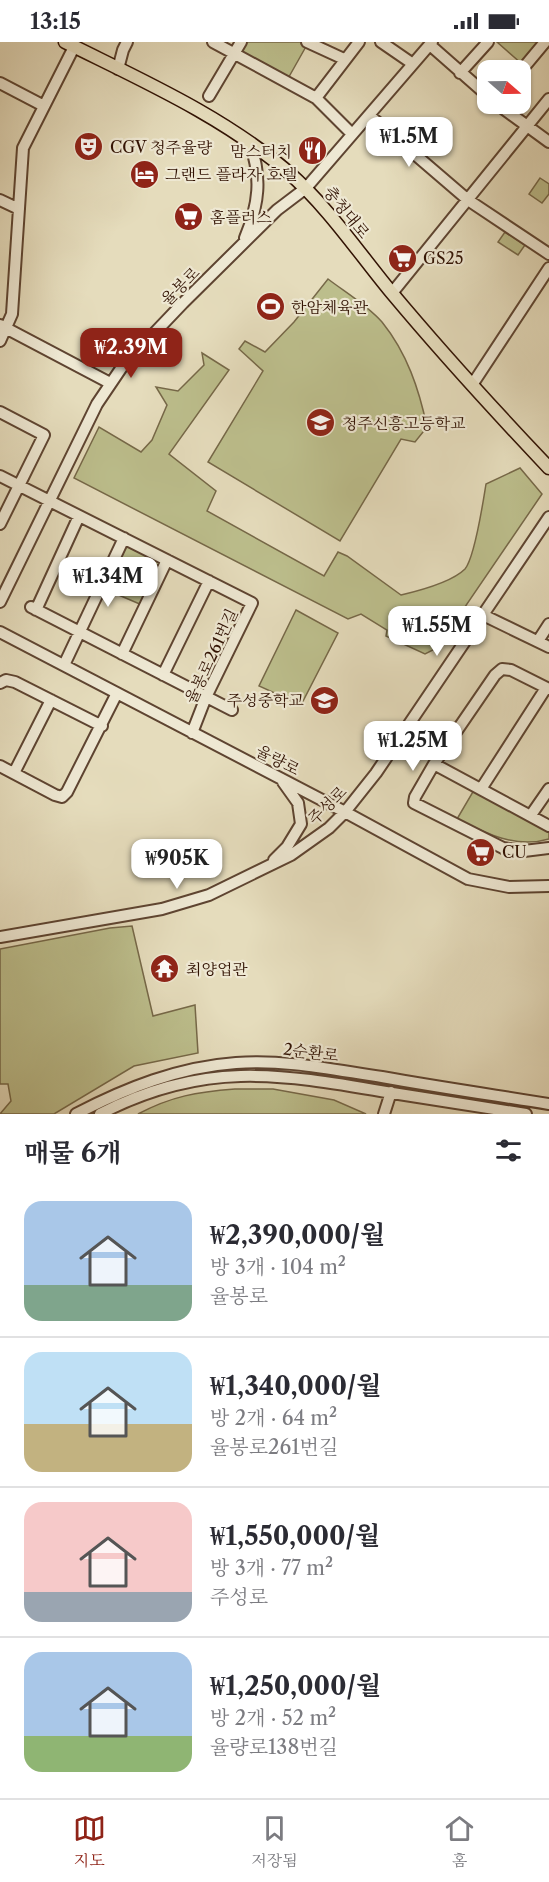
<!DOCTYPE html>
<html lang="ko">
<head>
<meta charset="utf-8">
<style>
  body { margin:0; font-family:"Libre Caslon Text","Noto Serif KR",serif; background:#f2f2f3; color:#2b2b33; height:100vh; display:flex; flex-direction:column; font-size:22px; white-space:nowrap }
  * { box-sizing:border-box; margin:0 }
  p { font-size:20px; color:#7c7c81 }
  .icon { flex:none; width:33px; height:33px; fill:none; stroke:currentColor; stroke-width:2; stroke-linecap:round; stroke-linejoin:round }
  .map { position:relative; height:1072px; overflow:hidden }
  .details { display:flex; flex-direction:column; background:#fff; flex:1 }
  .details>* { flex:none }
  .needle { width:39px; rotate:110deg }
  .controls { position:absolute; left:477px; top:18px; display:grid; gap:12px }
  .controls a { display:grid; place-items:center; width:54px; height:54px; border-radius:12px; background:#fff; box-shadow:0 2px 4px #0004; font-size:30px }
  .price { position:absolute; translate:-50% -51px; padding:0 14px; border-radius:12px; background:#fff; color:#222; font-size:20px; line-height:39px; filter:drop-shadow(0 2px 3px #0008) }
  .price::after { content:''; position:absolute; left:50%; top:36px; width:18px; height:14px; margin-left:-9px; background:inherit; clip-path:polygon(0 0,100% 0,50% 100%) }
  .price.on { background:#8f2418; color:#fff }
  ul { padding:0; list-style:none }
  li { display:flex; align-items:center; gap:18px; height:150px; padding:0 24px }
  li+li { border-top:2px solid #e1e1e2 }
  li span { display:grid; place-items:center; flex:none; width:168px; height:120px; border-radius:18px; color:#555 }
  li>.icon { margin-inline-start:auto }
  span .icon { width:72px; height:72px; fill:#fffc; stroke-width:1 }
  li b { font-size:26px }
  h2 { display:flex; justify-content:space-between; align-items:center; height:72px; padding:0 24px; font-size:26px }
  .status { display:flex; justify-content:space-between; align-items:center; height:42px; padding:0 30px; background:#fff; direction:ltr }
  .status svg { height:16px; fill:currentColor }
  .tab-bar { display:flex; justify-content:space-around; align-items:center; height:84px; border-top:2px solid #e1e1e2; background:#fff; font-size:16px; color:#7c7c81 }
  .tab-bar a { display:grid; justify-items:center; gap:3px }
  .tab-bar .on { color:#8f2418 }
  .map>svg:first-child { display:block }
</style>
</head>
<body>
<div class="status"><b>13:15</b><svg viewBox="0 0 49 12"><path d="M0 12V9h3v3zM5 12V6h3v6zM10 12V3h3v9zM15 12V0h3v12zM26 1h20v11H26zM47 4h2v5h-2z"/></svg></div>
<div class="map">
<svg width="549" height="1072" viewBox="0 0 549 1072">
  <rect width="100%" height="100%" fill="#e5dcbc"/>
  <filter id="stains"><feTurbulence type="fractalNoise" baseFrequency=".00333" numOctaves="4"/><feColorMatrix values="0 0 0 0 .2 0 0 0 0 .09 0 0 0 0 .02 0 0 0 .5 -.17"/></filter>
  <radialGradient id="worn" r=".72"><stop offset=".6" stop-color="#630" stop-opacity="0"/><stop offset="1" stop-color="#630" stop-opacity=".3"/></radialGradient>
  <path fill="#bcbe8c" stroke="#766848" stroke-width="1.5" d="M241,0H307L308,1L286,40L235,11Z
    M497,0H541L522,22Z
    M540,136L549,142V152L542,161L529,152Z
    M505,190L525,203L518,213L498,200Z
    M328,237C345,250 367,263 382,280C407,311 419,347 427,385L415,400L401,397L340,499L208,420L263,329L239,307L245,299L265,310L294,280Z
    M202,311L229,328L169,412L216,449L207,469L324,534L338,510L347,514L401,553C418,549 452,540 465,527C475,515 483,460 486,442L520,426L542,452L437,606L425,612L386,594L387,588L361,572L348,577L74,436L99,385L141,410L152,398L167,363L156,345L178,349L204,323Z
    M127,502L161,518L142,563L107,548Z
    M296,568L338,591L301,663L259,644Z
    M474,748L549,788V797C516,807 485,791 457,777Z
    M132,884L153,974L195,963L198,1011L134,1024L54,1072H0L11,1059L8,1042H0V907L110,886Z
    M235,1047H273L334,1058L366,1072H138C172,1054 197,1050 235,1047Z"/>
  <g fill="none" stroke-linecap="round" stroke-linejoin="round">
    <defs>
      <path id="minor" d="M213,0L316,56L352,92
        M307,0L344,17
        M381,0L413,22
        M430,3L488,54
        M118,27L123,8L127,0
        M520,30L545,0
        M460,31L488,0
        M0,41L44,64
        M209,54L241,0
        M316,56L359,0
        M497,62L549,100
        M369,73L468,158L549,212
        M0,158L19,167
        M245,196C259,162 262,136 250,101
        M392,251L549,57
        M0,283L110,341
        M0,299L12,272L23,106L74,5
        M472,343L549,226
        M0,370L44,393L0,482
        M0,434L252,561L206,655L192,691
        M0,560L97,362L122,325L183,261L277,168L306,146L432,0
        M31,565L232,668
        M36,568L79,474
        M483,573L549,605
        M0,590L345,770L468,837L509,845L549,844
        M538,599L549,582
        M122,612L167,518
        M64,623L124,496
        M163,633L209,539
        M0,641L6,638L15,640L102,684
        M549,647L511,628L502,627L495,633L434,722L415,755L414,761L503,806L524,809L549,806
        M434,722L549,784
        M0,724L55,753L62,755L67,750L117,651
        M14,731L51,658
        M481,747L546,646
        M531,773L549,747
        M274,818L287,805L301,782L298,761L283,740
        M0,895L162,867L209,853L291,813L329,786L345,770L376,731L549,475
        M76,1072C126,1046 179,1025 236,1021C285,1017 334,1028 382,1035C437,1045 493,1053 549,1062
        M100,1072C202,1019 278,1031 386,1050C433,1057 479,1065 526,1072
        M384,1072L391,1050"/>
      <path id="major" d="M65,0C141,38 223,74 288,130C328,165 358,210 391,250C442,311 495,369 549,426"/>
    </defs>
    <use href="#minor" stroke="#5e4431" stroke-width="14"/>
    <use href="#major" stroke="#311203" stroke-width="15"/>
    <use href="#minor" stroke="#eee8d3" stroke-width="10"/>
    <use href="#major" stroke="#e5dcbc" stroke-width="12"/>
  </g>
  <defs>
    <symbol id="theatre-disc" viewBox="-11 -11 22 22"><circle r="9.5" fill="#8f2418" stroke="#eee8d3"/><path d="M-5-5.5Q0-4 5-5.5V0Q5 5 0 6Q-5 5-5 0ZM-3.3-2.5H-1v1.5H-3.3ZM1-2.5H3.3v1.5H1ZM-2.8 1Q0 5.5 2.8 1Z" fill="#fff"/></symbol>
    <symbol id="restaurant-disc" viewBox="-11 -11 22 22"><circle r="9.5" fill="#8f2418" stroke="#eee8d3"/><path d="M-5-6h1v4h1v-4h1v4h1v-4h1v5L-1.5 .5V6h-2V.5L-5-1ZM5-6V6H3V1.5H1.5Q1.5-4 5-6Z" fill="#fff"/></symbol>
    <symbol id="hotel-disc" viewBox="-11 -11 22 22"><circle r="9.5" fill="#8f2418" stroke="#eee8d3"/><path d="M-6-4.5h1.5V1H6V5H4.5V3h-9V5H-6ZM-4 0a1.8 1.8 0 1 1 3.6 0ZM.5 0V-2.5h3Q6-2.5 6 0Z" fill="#fff"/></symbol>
    <symbol id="supermarket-disc" viewBox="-11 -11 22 22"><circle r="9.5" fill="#8f2418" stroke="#eee8d3"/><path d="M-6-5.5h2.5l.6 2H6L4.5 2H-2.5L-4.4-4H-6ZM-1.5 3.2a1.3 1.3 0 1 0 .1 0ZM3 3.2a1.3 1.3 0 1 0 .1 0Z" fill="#fff"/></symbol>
    <symbol id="stadium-disc" viewBox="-11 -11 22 22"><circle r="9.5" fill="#8f2418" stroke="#eee8d3"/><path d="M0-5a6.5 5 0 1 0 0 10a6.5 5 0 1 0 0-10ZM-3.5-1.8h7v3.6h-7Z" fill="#fff"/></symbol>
    <symbol id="school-disc" viewBox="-11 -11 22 22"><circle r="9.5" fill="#8f2418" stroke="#eee8d3"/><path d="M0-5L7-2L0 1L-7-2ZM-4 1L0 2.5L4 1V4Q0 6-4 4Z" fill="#fff"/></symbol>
    <symbol id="temple-disc" viewBox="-11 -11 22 22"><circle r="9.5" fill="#8f2418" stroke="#eee8d3"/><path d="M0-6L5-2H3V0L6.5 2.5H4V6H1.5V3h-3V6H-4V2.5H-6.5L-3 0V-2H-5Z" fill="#fff"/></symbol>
  </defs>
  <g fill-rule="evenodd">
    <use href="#theatre-disc" x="72" y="88" width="33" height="33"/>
    <use href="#restaurant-disc" x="296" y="92" width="33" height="33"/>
    <use href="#hotel-disc" x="128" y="116" width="33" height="33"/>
    <use href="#supermarket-disc" x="172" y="158" width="33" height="33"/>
    <use href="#supermarket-disc" x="386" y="200" width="33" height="33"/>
    <use href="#stadium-disc" x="254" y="248" width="33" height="33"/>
    <use href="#school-disc" x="304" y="364" width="33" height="33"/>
    <use href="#school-disc" x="308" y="642" width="33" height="33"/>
    <use href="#supermarket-disc" x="464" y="794" width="33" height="33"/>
    <use href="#temple-disc" x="148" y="910" width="33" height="33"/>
  </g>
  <g text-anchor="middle" stroke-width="4.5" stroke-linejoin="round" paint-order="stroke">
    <g font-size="16" fill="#311203" stroke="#eee8d3" text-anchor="start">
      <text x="110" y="111">CGV 청주율량</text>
      <text x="292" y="115" text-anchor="end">맘스터치</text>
      <text x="165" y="138">그랜드 플라자 호텔</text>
      <text x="210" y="181">홈플러스</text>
      <text x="423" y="222">GS25</text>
      <text x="291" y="271">한암체육관</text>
      <text x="342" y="387">청주신흥고등학교</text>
      <text x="304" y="664" text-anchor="end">주성중학교</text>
      <text x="502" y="816">CU</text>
      <text x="186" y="933">최양업관</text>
    </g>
    <g font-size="16" fill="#311203" stroke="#eee8d3">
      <text transform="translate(347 170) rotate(51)" y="6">충청대로</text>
      <text transform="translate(180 244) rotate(-45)" y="6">율봉로</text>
      <text transform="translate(211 614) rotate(-65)" y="6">율봉로261번길</text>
      <text transform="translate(278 718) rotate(27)" y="6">율량로</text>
      <text transform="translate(327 763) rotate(-45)" y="6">주성로</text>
      <text transform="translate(311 1010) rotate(7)" y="6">2순환로</text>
    </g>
  </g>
  <rect width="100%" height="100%" filter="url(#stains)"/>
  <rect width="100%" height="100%" fill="url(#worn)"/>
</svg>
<div class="controls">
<a><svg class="needle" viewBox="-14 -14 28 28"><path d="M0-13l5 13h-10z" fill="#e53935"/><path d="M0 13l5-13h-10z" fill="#7c7c81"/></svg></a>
</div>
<b class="price" style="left:409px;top:126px">₩1.5M</b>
<b class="price on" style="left:131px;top:337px">₩2.39M</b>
<b class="price" style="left:108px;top:566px">₩1.34M</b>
<b class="price" style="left:437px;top:615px">₩1.55M</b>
<b class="price" style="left:413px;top:730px">₩1.25M</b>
<b class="price" style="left:177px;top:848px">₩905K</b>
</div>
<section class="details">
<h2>매물 6개<svg class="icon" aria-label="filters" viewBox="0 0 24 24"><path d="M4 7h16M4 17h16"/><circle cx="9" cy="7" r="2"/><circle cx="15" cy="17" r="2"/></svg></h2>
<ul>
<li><span style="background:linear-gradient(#a9c7e8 70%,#7fa58c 0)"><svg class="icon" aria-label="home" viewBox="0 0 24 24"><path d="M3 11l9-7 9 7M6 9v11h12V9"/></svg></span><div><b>₩2,390,000/월</b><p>방 3개 · 104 m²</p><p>율봉로</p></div></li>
<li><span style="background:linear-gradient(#bfe0f5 60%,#c2b280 0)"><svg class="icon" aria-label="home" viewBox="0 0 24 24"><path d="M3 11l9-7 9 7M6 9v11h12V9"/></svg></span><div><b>₩1,340,000/월</b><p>방 2개 · 64 m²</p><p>율봉로261번길</p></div></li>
<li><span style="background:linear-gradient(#f6c9c9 75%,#9aa5b1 0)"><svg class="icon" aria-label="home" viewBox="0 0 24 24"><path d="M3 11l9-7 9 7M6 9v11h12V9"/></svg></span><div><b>₩1,550,000/월</b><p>방 3개 · 77 m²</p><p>주성로</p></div></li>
<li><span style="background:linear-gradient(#a9c7e8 70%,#8fb573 0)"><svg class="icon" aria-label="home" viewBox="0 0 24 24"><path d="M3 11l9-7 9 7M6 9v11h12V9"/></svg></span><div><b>₩1,250,000/월</b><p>방 2개 · 52 m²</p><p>율량로138번길</p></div></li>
</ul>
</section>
<nav class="tab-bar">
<a class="on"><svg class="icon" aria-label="map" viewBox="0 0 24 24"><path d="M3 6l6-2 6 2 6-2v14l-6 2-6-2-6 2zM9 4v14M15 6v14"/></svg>지도</a>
<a><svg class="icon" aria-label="saved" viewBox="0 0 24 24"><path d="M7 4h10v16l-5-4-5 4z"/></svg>저장됨</a>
<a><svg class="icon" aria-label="home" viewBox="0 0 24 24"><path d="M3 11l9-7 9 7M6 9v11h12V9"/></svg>홈</a>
</nav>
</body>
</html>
